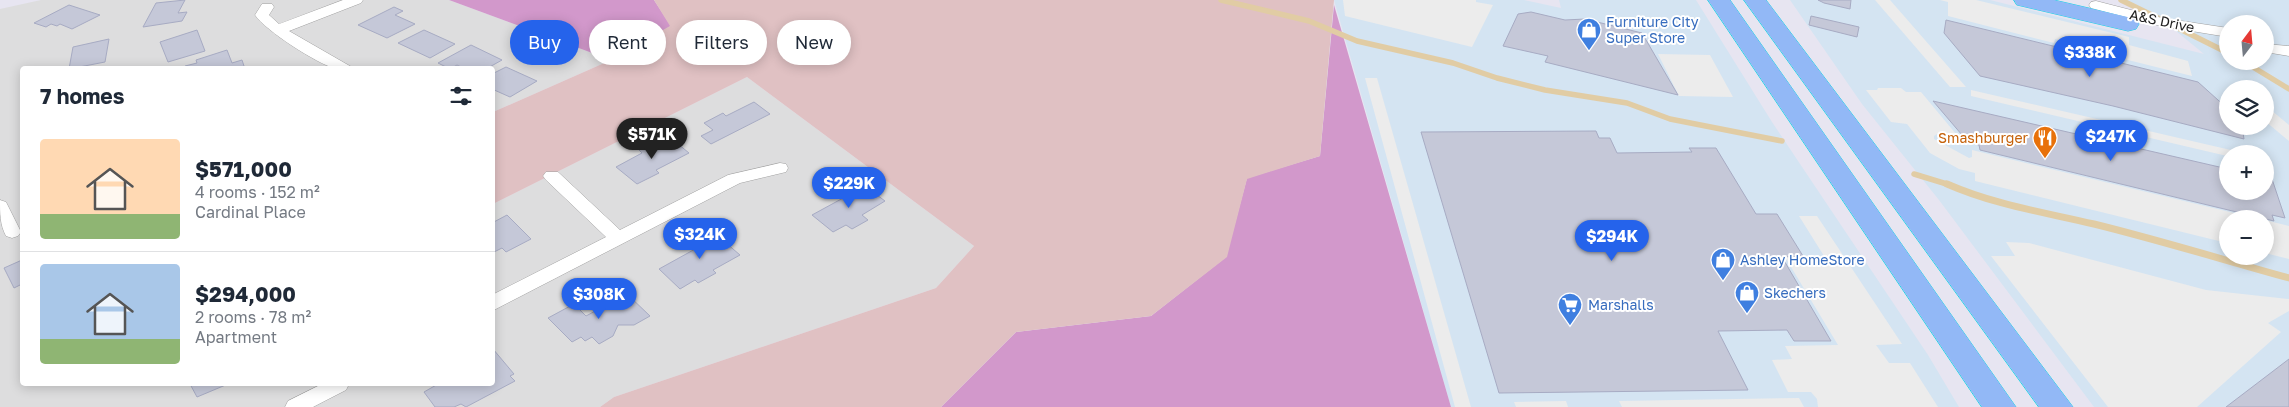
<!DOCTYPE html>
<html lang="en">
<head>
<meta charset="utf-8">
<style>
  body { margin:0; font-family:"Golos Text",sans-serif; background:#f2f2f3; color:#1f2937; height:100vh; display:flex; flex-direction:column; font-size:19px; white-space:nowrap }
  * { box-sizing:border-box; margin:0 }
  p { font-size:16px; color:#747a83 }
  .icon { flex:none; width:28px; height:28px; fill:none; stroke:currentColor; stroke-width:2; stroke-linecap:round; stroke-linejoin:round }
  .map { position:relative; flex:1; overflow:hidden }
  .details { position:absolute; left:20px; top:66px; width:475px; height:320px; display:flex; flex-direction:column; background:#fff; border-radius:5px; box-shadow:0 2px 12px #0003 }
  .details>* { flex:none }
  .guide { position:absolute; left:510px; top:20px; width:475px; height:45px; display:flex; gap:10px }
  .needle { width:32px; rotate:16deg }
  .controls { position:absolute; left:2219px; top:15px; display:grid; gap:10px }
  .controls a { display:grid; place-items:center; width:55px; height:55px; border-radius:50%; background:#fff; box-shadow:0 2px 12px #0003; font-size:25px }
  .price { position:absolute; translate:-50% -42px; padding:0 11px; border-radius:18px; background:#2563eb; color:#fff; font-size:16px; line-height:32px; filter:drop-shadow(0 1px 2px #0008) }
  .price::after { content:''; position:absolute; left:50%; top:30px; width:15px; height:11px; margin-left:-8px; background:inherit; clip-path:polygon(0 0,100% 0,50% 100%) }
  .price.active { background:#222; color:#fff }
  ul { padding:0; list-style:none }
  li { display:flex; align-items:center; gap:15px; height:125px; padding:0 20px }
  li+li { border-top:1px solid #e0e1e3 }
  li span { display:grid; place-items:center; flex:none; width:140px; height:100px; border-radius:5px; color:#555 }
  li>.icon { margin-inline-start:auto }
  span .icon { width:60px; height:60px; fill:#fffc; stroke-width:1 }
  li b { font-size:21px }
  h2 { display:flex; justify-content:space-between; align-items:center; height:60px; padding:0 20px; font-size:21px }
  .chip { padding:0 18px; border-radius:22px; background:#fff; box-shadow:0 2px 12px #0003; font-size:18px; line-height:45px }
  .chip.active { background:#2563eb; color:#fff }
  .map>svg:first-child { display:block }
</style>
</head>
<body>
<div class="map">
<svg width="2289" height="407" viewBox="0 0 2289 407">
  <rect width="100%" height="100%" fill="#e7e5f1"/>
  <path fill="#ddddde" d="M41,0H449L611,60L493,112L492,69H22V384H492L493,204L747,77L974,246L936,288L614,397L600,407H0V9Z"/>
  <path fill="#d4e4f2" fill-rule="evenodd" d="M1334,0H1524L1561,8L1559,0H1696L1772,122L1928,355L1959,407H1451Z
    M1790,0H1990L2204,54L2154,13L2118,0H2289V407H2094L1939,200L1862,104ZM2228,24H2265V61H2228ZM2228,89H2265V126H2228ZM2228,154H2265V191H2228ZM2228,219H2265V256H2228Z"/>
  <path fill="#d298cb" d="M449,0H654L671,26L611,60Z
    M1334,5L1451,407H941L1016,332L1151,316L1226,257L1247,178L1320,156Z"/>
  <path fill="#e0c1c3" d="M654,0H1334L1320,156L1247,179L1227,257L1151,316L1016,332L941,407H600L614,397L936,288L974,246L747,77L493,204V112L611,60L670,26Z"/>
  <path fill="#ececec" d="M1343,0H1476V2L1493,5L1472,47L1345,16Z
    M1875,0H1890L1966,87H1950Z
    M1940,0H1976L2129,37V45L2188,61L2192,76L2104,54V51L2055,39L2054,43L1948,16V2Z
    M1658,54L1710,55L1733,97L1679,96Z
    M1365,78H1377L1471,407H1455Z
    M1878,88H1901L1906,92H1921L1956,134H1937L1934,136V139L1969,158L1972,157V150L2259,219H2228L2227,243L1975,181V173L1959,169L1930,153L1907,124L1891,122L1866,90H1877Z
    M1971,90L2248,154H2228L2227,156L1971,96Z
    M2265,105L2289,125V141L2265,121Z
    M1799,216H1817L1902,344L1876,345L1889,363H1910L1938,407H1818L1817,399L1811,392H1788L1772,360L1792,359L1785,346L1838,345L1785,257L1824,256Z
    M2265,220L2289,226V259L2265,253Z
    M2006,242L2029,243L2206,290L2289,299V311L2268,323L2281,332L2197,407H2108L1991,256H2015Z
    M1799,398L1804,407H1622L1619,401Z
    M1566,401L1568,407H1516L1514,402Z"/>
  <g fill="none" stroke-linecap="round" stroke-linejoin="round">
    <path stroke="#e1cca4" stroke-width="5.5" d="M1221,0L1309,21L1357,41L1453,63L1497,78L1545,90L1627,103L1670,119L1782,141
      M2121,0L2160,19
      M2174,26L2228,53
      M2243,61L2289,89
      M1914,174L1950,185"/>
    <path stroke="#e1cca4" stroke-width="7" d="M1947,184C1995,205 2043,212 2094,224C2159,240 2224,260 2289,278"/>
  </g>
  <path fill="#c5c8d8" stroke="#a7abc3" d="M185,0L178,13L187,12L182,21L143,27L156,3Z
    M1818,0H1851L1850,9L1824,3Z
    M69,5L100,15L72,29L60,24L57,26L51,24L46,27L34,23Z
    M394,7L403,11L395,15L415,24L387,38L358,25Z
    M1531,12L1565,20L1585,19L1642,33L1678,95L1545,62L1548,56L1503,46L1518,14Z
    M1811,16L1859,27L1857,37L1809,25Z
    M1946,20L2057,47L2058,41L2100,51L2101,58L2198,82L2228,109V126H2242L2244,139L2113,106L1980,76L1944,33Z
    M197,30L205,51L168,62L160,42Z
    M424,30L455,44L430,58L398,43Z
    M109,39L105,62L69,69L73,47Z
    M471,45L502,60L486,69H465L457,65L450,69L438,63Z
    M227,50L232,63L242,60L245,69H185V66L197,63L196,60Z
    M506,67L537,81L510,97L492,89V74Z
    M1933,101L2228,169V191H2265V178L2272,179L2285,218L2272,215L2274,221L1980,150L1979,145L1968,142Z
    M754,102L770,114L711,144L701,136L713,130L704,123L723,113L726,116Z
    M1596,131L1599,138H1610L1617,153L1692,152L1689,148H1716L1756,214H1777L1803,256L1782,257L1831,341H1794L1787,330L1718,331L1748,390L1499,393L1421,132Z
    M672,139L689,153L656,170L659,173L637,184L616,167L642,153L638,149L652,142L657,147Z
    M861,183L885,201L862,215L868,220L852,229L846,225L833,232L812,215L845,197L841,194Z
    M507,215L531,239L506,252L502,248L492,253V223Z
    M711,230L740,255L713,270L716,273L698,283L695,280L680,289L659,269L697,248L689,242Z
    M22,260V284L14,288L4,268Z
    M627,294L650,316L634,325H618L613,336L599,344L592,337L585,341L581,337L572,342L548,318L574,304L586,316Z
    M493,349L514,374L510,376L515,381L466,407L461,404L454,407H435L424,392L438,384H492Z
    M2289,359V407H2226Z
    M190,384H228L197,397Z"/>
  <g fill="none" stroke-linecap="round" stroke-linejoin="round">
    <defs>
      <path id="minor" d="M343,0H363L361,3L289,31L355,69C350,69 342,70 336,69C316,63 266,31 255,15L262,4H272L274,7L269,15L279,24Z
        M2096,1L2162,18L2228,28V37L2161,26L2091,8L2089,5L2091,2Z
        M2265,44L2289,46V56L2265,52Z
        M780,163L786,164L788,168L786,172L740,183L492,311V295L606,237L546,180L543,176L546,172H558L620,230L728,175Z
        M0,200L6,202L21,232L18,236L12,238L6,236C0,225 0,213 0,200Z
        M322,384H349L346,390L313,407H285L288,401Z"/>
      <path id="trunk" d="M1708,0H1730L2016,407H1982Z
        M1744,0H1766L2073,407H2039Z
        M2014,0H2054L2136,19L2139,24L2136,29L2128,31L2017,5Z"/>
    </defs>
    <use href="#minor" stroke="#a1a1a1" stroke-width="1"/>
    <use href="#trunk" stroke="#1cd4e5" stroke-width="1"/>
    <use href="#minor" fill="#fff" fill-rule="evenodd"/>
    <use href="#trunk" fill="#92b8f6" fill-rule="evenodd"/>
  </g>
  <defs>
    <symbol id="shop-pin" viewBox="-11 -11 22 30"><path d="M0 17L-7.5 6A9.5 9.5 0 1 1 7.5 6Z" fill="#3f7fe0" stroke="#fff"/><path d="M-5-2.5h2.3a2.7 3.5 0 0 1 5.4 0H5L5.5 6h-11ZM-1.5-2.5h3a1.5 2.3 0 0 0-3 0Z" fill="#fff"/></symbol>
    <symbol id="restaurant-pin" viewBox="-11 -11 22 30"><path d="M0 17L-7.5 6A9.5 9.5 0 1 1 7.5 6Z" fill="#e8710a" stroke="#fff"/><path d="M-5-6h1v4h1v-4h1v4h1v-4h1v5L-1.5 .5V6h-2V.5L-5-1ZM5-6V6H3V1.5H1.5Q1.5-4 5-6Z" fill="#fff"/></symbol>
    <symbol id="supermarket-pin" viewBox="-11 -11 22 30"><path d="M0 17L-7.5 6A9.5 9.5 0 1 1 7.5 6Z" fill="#3f7fe0" stroke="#fff"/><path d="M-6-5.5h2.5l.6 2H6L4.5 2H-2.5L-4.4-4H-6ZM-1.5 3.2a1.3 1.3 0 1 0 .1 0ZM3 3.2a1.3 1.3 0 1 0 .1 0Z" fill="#fff"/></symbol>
  </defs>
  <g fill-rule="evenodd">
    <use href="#shop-pin" x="1575" y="16" width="28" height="38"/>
    <use href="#restaurant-pin" x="2031" y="124" width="28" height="38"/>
    <use href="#shop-pin" x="1709" y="246" width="28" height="38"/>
    <use href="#shop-pin" x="1733" y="279" width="28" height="38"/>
    <use href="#supermarket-pin" x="1556" y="291" width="28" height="38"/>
  </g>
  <g text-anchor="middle" stroke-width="4" stroke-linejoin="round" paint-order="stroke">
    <g font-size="14" fill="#202020" stroke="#fff">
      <text transform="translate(2162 21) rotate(12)" y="5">A&amp;S Drive</text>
    </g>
    <g font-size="14" fill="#366cbe" stroke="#fff" text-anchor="start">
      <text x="1606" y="27">Furniture City<tspan x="1606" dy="16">Super Store</tspan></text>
      <text x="1740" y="265">Ashley HomeStore</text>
      <text x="1764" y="298">Skechers</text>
      <text x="1588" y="310">Marshalls</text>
    </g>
    <g font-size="14" fill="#c56008" stroke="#fff" text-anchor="end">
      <text x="2028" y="143">Smashburger</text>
    </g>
  </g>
</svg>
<div class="controls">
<a><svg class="needle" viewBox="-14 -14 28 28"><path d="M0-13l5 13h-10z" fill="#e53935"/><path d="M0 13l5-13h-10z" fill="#747a83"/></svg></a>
<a><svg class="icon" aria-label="layers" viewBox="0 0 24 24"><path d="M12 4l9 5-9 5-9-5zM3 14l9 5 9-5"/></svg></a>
<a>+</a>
<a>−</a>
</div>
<b class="price" style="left:2090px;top:78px">$338K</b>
<b class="price active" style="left:652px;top:160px">$571K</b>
<b class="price" style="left:2111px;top:162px">$247K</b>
<b class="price" style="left:849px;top:209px">$229K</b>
<b class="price" style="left:700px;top:260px">$324K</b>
<b class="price" style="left:1612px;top:262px">$294K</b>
<b class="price" style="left:599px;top:320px">$308K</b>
<div class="guide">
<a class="chip active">Buy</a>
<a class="chip">Rent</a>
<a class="chip">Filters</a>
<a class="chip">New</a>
</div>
<section class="details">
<h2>7 homes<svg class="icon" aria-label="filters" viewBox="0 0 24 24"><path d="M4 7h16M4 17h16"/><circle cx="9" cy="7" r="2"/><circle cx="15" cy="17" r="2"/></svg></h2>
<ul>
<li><span style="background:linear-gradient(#ffd9b3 75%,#8fb573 0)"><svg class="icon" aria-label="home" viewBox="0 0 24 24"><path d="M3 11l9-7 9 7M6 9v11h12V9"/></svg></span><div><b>$571,000</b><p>4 rooms · 152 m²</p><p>Cardinal Place</p></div></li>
<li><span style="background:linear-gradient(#a9c7e8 75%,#8fb573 0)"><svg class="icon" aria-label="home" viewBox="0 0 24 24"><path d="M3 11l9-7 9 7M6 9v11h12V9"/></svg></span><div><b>$294,000</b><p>2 rooms · 78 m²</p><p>Apartment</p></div></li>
</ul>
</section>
</div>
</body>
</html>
